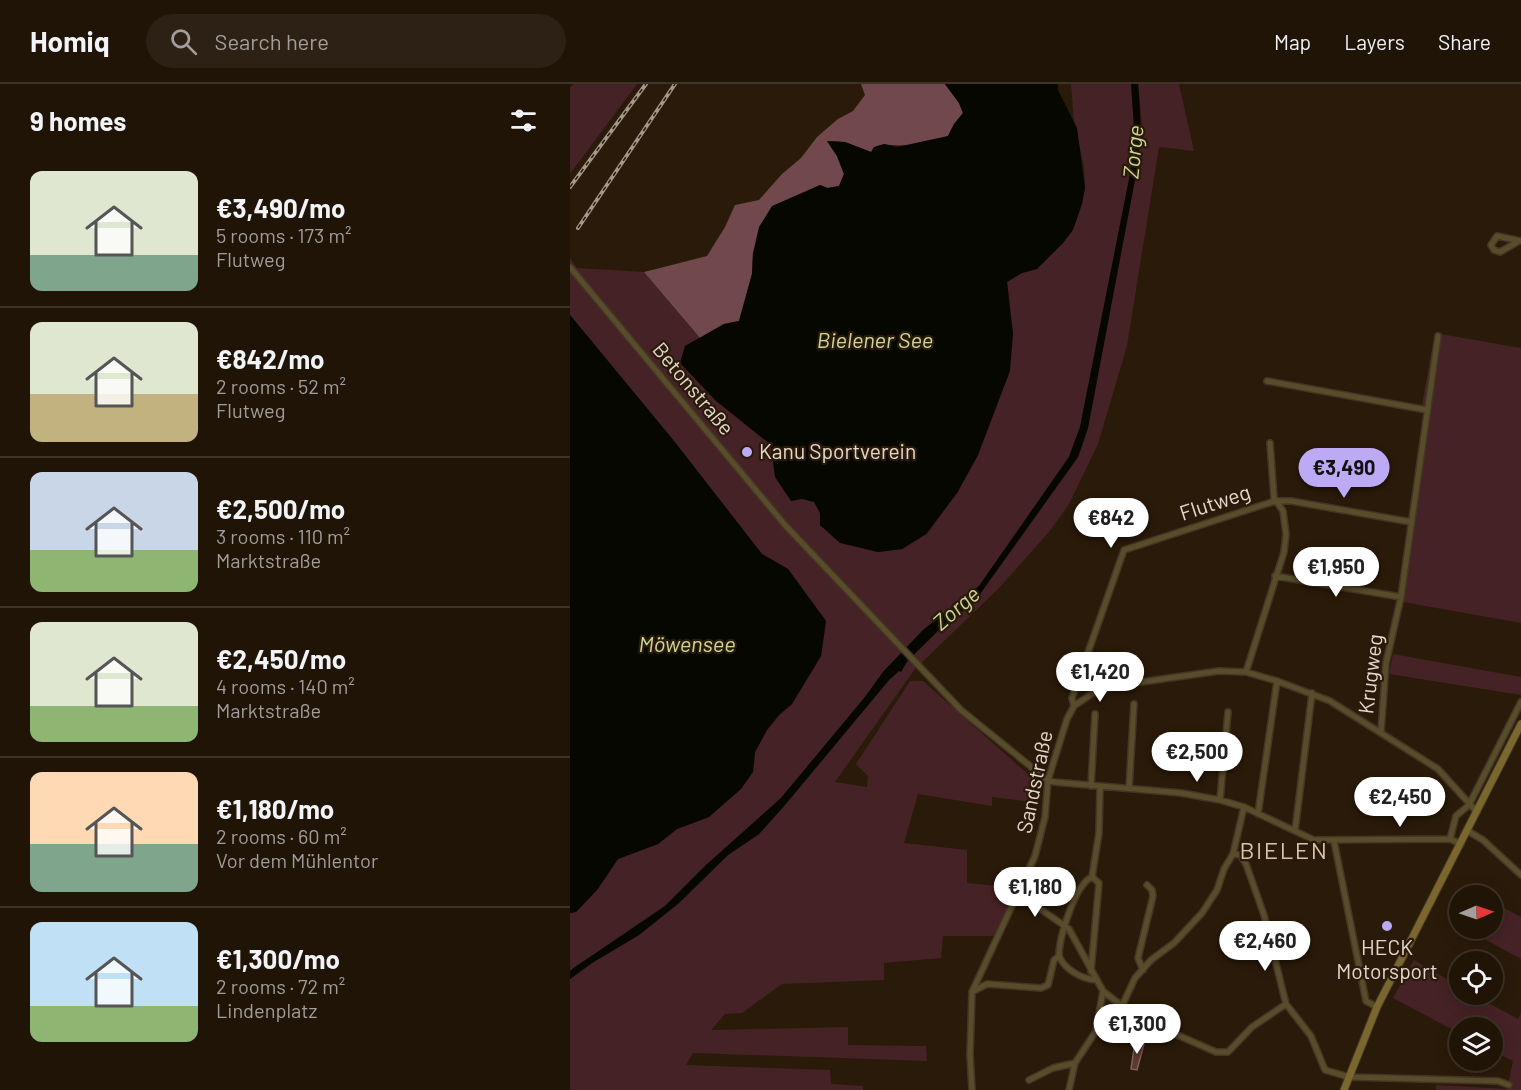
<!DOCTYPE html>
<html lang="en">
<head>
<meta charset="utf-8">
<style>
  body { margin:0; font-family:Barlow,sans-serif; background:#2d2115; color:#f1f3f6; height:100vh; display:flex; flex-direction:column; font-size:22px; white-space:nowrap }
  * { box-sizing:border-box; margin:0 }
  p { font-size:20px; color:#a29e9b }
  .icon { flex:none; width:33px; height:33px; fill:none; stroke:currentColor; stroke-width:2; stroke-linecap:round; stroke-linejoin:round }
  .map { position:relative; flex:1; overflow:hidden }
  .side { display:flex; flex-direction:column; background:#201407; width:570px }
  .side>* { flex:none }
  .needle { width:39px; rotate:88deg }
  .tools { position:absolute; left:879px; top:801px; display:grid; gap:12px }
  .tools a { display:grid; place-items:center; width:54px; height:54px; border-radius:50%; background:#201407; box-shadow:0 3px 15px #0003,0 0 0 2px #3d3328; font-size:30px }
  .price { position:absolute; translate:-50% -51px; padding:0 14px; border-radius:21px; background:#fff; color:#222; font-size:20px; line-height:39px; filter:drop-shadow(0 2px 3px #0008) }
  .price::after { content:''; position:absolute; left:50%; top:36px; width:18px; height:14px; margin-left:-9px; background:inherit; clip-path:polygon(0 0,100% 0,50% 100%) }
  .price.current { background:#bcaaf5; color:#111 }
  ul { padding:0; list-style:none }
  li { display:flex; align-items:center; gap:18px; height:150px; padding:0 30px }
  li+li { border-top:2px solid #3d3328 }
  li span { display:grid; place-items:center; flex:none; width:168px; height:120px; border-radius:12px; color:#555 }
  li>.icon { margin-inline-start:auto }
  span .icon { width:72px; height:72px; fill:#fffc; stroke-width:1 }
  li b { font-size:26px }
  h2 { display:flex; justify-content:space-between; align-items:center; height:72px; padding:0 30px; font-size:26px }
  header { display:flex; align-items:center; gap:36px; box-sizing:border-box; height:84px; padding:0 30px; background:#201407; border-bottom:2px solid #3d3328 }
  header strong { font-size:28px }
  nav { display:flex; gap:33px; margin-inline-start:auto; font-size:21px }
  .search { width:420px; height:54px; background:#2d2115; display:flex; align-items:center; gap:15px; box-sizing:border-box; padding:0 21px; border-radius:33px; color:#a29e9b; font-size:22px }
  main { display:flex; flex:1; min-height:0 }
  .map>svg:first-child { display:block }
</style>
</head>
<body>
<header>
<strong>Homiq</strong>
<div class="search"><svg class="icon" aria-label="search" viewBox="0 0 24 24"><circle cx="10" cy="10" r="6"/><path d="M15 15l6 6"/></svg>Search here</div>
<nav><a>Map</a><a>Layers</a><a>Share</a></nav>
</header>
<main>
<section class="side">
<h2>9 homes<svg class="icon" aria-label="filters" viewBox="0 0 24 24"><path d="M4 7h16M4 17h16"/><circle cx="9" cy="7" r="2"/><circle cx="15" cy="17" r="2"/></svg></h2>
<ul>
<li><span style="background:linear-gradient(#dfe7d0 70%,#7fa58c 0)"><svg class="icon" aria-label="home" viewBox="0 0 24 24"><path d="M3 11l9-7 9 7M6 9v11h12V9"/></svg></span><div><b>€3,490/mo</b><p>5 rooms · 173 m²</p><p>Flutweg</p></div></li>
<li><span style="background:linear-gradient(#dfe7d0 60%,#c2b280 0)"><svg class="icon" aria-label="home" viewBox="0 0 24 24"><path d="M3 11l9-7 9 7M6 9v11h12V9"/></svg></span><div><b>€842/mo</b><p>2 rooms · 52 m²</p><p>Flutweg</p></div></li>
<li><span style="background:linear-gradient(#c9d6e8 65%,#8fb573 0)"><svg class="icon" aria-label="home" viewBox="0 0 24 24"><path d="M3 11l9-7 9 7M6 9v11h12V9"/></svg></span><div><b>€2,500/mo</b><p>3 rooms · 110 m²</p><p>Marktstraße</p></div></li>
<li><span style="background:linear-gradient(#dfe7d0 70%,#8fb573 0)"><svg class="icon" aria-label="home" viewBox="0 0 24 24"><path d="M3 11l9-7 9 7M6 9v11h12V9"/></svg></span><div><b>€2,450/mo</b><p>4 rooms · 140 m²</p><p>Marktstraße</p></div></li>
<li><span style="background:linear-gradient(#ffd9b3 60%,#7fa58c 0)"><svg class="icon" aria-label="home" viewBox="0 0 24 24"><path d="M3 11l9-7 9 7M6 9v11h12V9"/></svg></span><div><b>€1,180/mo</b><p>2 rooms · 60 m²</p><p>Vor dem Mühlentor</p></div></li>
<li><span style="background:linear-gradient(#bfe0f5 70%,#8fb573 0)"><svg class="icon" aria-label="home" viewBox="0 0 24 24"><path d="M3 11l9-7 9 7M6 9v11h12V9"/></svg></span><div><b>€1,300/mo</b><p>2 rooms · 72 m²</p><p>Lindenplatz</p></div></li>
</ul>
</section>
<div class="map">
<svg width="951" height="1006" viewBox="0 0 951 1006">
  <rect width="100%" height="100%" fill="#2a1a09"/>
  <path fill="#452226" d="M4,0H67L0,90V4Z
    M501,0H561L564,42L561,85L510,343L499,373L409,502L353,546L313,588L295,613L211,714L136,781L95,822L0,887V829L6,828L27,806L48,775L88,760L107,745L139,733L183,688L185,668L197,646L209,631L222,620L251,572L256,537L218,485L192,470L104,357L0,231V174L7,184L74,188L130,254L115,262L201,361L205,393L232,415L244,417L250,429V442L294,464L308,468L332,465L357,450L387,409L408,371L417,344L443,250L437,197L452,189L467,185L515,104L514,82L504,38Z
    M568,0H609L624,67L589,63L557,262L528,360L499,420L479,448L428,505L345,585L265,698L297,703L298,692L286,680L340,597H353L467,698L469,719L422,713V722L348,710L334,759L397,766V799L447,804L424,852H373L371,874L314,879V896L212,900L172,929L155,930L141,946L278,943V961L356,962L357,977L123,969L116,981L260,986L261,1000L293,1002V1006H0V895L22,879L69,851L109,819L158,771L189,750L215,721L319,596L371,544L405,517L508,373L518,344L567,85L572,41Z
    M865,249L951,264V539L833,518L860,322L852,321Z
    M823,570L951,593V611L819,590Z
    M923,818L951,833V875L905,850L908,845L922,844Z
    M844,876L889,902L890,910L904,911L948,935L951,929V1006H866V1001L937,1005L943,977L923,967L922,944H890L889,949L823,914Z"/>
  <path fill="#71484c" d="M291,0H375L389,19L393,29L384,40L378,52C359,59 334,64 314,60L301,68L275,58L257,57L267,72L274,90L269,102L257,104L250,101L230,111L183,169L182,190L169,237L154,240L130,254L74,188L137,172L155,143L165,121L189,116L212,90L231,74L247,53L268,35L283,27L295,11Z"/>
  <path fill="#060800" d="M375,0H488V6L507,44L515,104L512,120L503,146L493,159L467,185L452,189L437,198L443,250L440,287L408,371L387,409L356,450L332,465L308,468L270,459L250,441V429L244,418L232,415L221,417L205,393L201,361L145,316L110,279L115,262L154,240L169,237L182,190L183,169L189,143L202,122L250,101L258,104L269,102L274,90L267,72L257,57L275,58L301,68L304,63L314,60L327,63L378,52L384,40L393,29L389,19Z
    M561,0H568C571,29 571,56 567,85L518,344L508,373L405,517L371,544L338,576L331,588L329,587L319,596L215,721L189,750L158,771L109,819L69,851L22,879L0,895V887L5,883L95,822L136,781L211,714L295,613L313,588L353,546L409,502L499,373L510,343L561,85L564,42Z
    M0,231L104,357L192,470L218,485L256,537L251,572L222,620L209,631L197,646L185,668L183,688L171,705L139,733L107,745L88,760L48,775L27,806L6,828L0,829Z"/>
  <path fill="#5e392d" stroke="#7c6158" stroke-width="1.5" d="M565,958L574,960L567,986L561,985Z"/>
  <g fill="none" stroke-linecap="round" stroke-linejoin="round">
    <defs>
      <path id="street" d="M949,157L930,168L924,166L921,161L927,152L951,157
        M0,183L215,441L391,626L475,694L484,698L611,709L650,716L674,723L744,756L880,755L891,760
        M697,297L857,326
        M705,492L831,513
        M676,588L714,468L716,450L713,427L704,414L700,359
        M504,622L502,614L554,466L705,417H721L841,438
        M811,648L816,579L831,513L868,252
        M521,702L525,630
        M559,704L564,620
        M650,716L658,628
        M688,730L707,597
        M725,747L742,609
        M898,747L913,756L951,791
        M880,755L886,732L899,721L951,618
        M764,757L796,917L807,923
        M663,770L670,771L676,780L694,831L716,920L741,952L755,986L779,993L928,997L939,1001
        M663,770L674,723
        M522,793C505,800 489,854 489,872C495,886 512,895 526,896
        M449,810L499,845L533,907L552,922
        M573,886L568,874L583,812L582,806L577,801
        M521,887L529,799L522,793L529,749L530,703
        M402,908L417,900L471,904L478,901L484,876L489,872
        M553,927L646,968H658L682,943L716,920
        M526,947L546,949L553,927L552,922L565,894L581,876L604,859L632,829L647,806L654,785L663,770
        M459,996L483,984L505,979
        M402,1006L400,971L402,908L465,772L475,733L478,696L497,635L504,622L523,609L550,601L649,587L676,588L707,597L760,617L849,673L868,685L907,728
        M499,1006L505,979L526,947L533,907"/>
      <path id="secondary" d="M774,1006L807,923L951,640"/>
    </defs>
    <use href="#street" stroke="#443525" stroke-width="8"/>
    <use href="#secondary" stroke="#443525" stroke-width="9"/>
    <use href="#street" stroke="#584d2b" stroke-width="5"/>
    <use href="#secondary" stroke="#7a672e" stroke-width="7"/>
    <defs>
      <path id="rail" d="M0,103L76,0
        M8,144L105,0"/>
    </defs>
    <use href="#rail" stroke="#a5978b" stroke-width="4"/>
    <use href="#rail" stroke="#2a1a09" stroke-width="1.5" stroke-dasharray="4.5" stroke-linecap="butt"/>
  </g>
  <g fill="#bcaaf5" stroke="#2a1a09" stroke-width="2">
    <circle cx="177" cy="368" r="6"/>
    <circle cx="817" cy="842" r="6"/>
  </g>
  <g text-anchor="middle" stroke-width="4.5" stroke-linejoin="round" paint-order="stroke">
    <g font-size="21" fill="#e4d8ce" stroke="#2a1a09">
      <text transform="translate(123 305) rotate(50)" y="7">Betonstraße</text>
      <text transform="translate(645 419) rotate(-18)" y="7">Flutweg</text>
      <text transform="translate(801 590) rotate(-83)" y="7">Krugweg</text>
      <text transform="translate(465 698) rotate(-78)" y="7">Sandstraße</text>
    </g>
    <g font-size="21" fill="#e4d8ce" stroke="#2a1a09" text-anchor="start">
      <text x="189" y="375">Kanu Sportverein</text>
      <text x="817" y="871" text-anchor="middle">HECK<tspan x="817" dy="24">Motorsport</tspan></text>
    </g>
    <g font-size="22" font-style="italic" fill="#ccd897" stroke="#2a1a09">
      <text transform="translate(563 68) rotate(-84)" y="8">Zorge</text>
      <text x="305" y="264">Bielener See</text>
      <text transform="translate(386 524) rotate(-41)" y="8">Zorge</text>
      <text x="117" y="568">Möwensee</text>
    </g>
    <g font-size="24" letter-spacing="1.5" fill="#d9c3ae" stroke="#2a1a09">
      <text x="714" y="775">BIELEN</text>
    </g>
  </g>
</svg>
<div class="tools">
<a><svg class="needle" viewBox="-14 -14 28 28"><path d="M0-13l5 13h-10z" fill="#e53935"/><path d="M0 13l5-13h-10z" fill="#a29e9b"/></svg></a>
<a><svg class="icon" aria-label="locate" viewBox="0 0 24 24"><circle cx="12" cy="12" r="6"/><path d="M12 2v4M12 18v4M2 12h4M18 12h4"/></svg></a>
<a><svg class="icon" aria-label="layers" viewBox="0 0 24 24"><path d="M12 4l9 5-9 5-9-5zM3 14l9 5 9-5"/></svg></a>
</div>
<b class="price current" style="left:774px;top:415px">€3,490</b>
<b class="price" style="left:541px;top:465px">€842</b>
<b class="price" style="left:766px;top:514px">€1,950</b>
<b class="price" style="left:530px;top:619px">€1,420</b>
<b class="price" style="left:627px;top:699px">€2,500</b>
<b class="price" style="left:830px;top:744px">€2,450</b>
<b class="price" style="left:465px;top:834px">€1,180</b>
<b class="price" style="left:695px;top:888px">€2,460</b>
<b class="price" style="left:567px;top:971px">€1,300</b>
</div>
</main>
</body>
</html>
